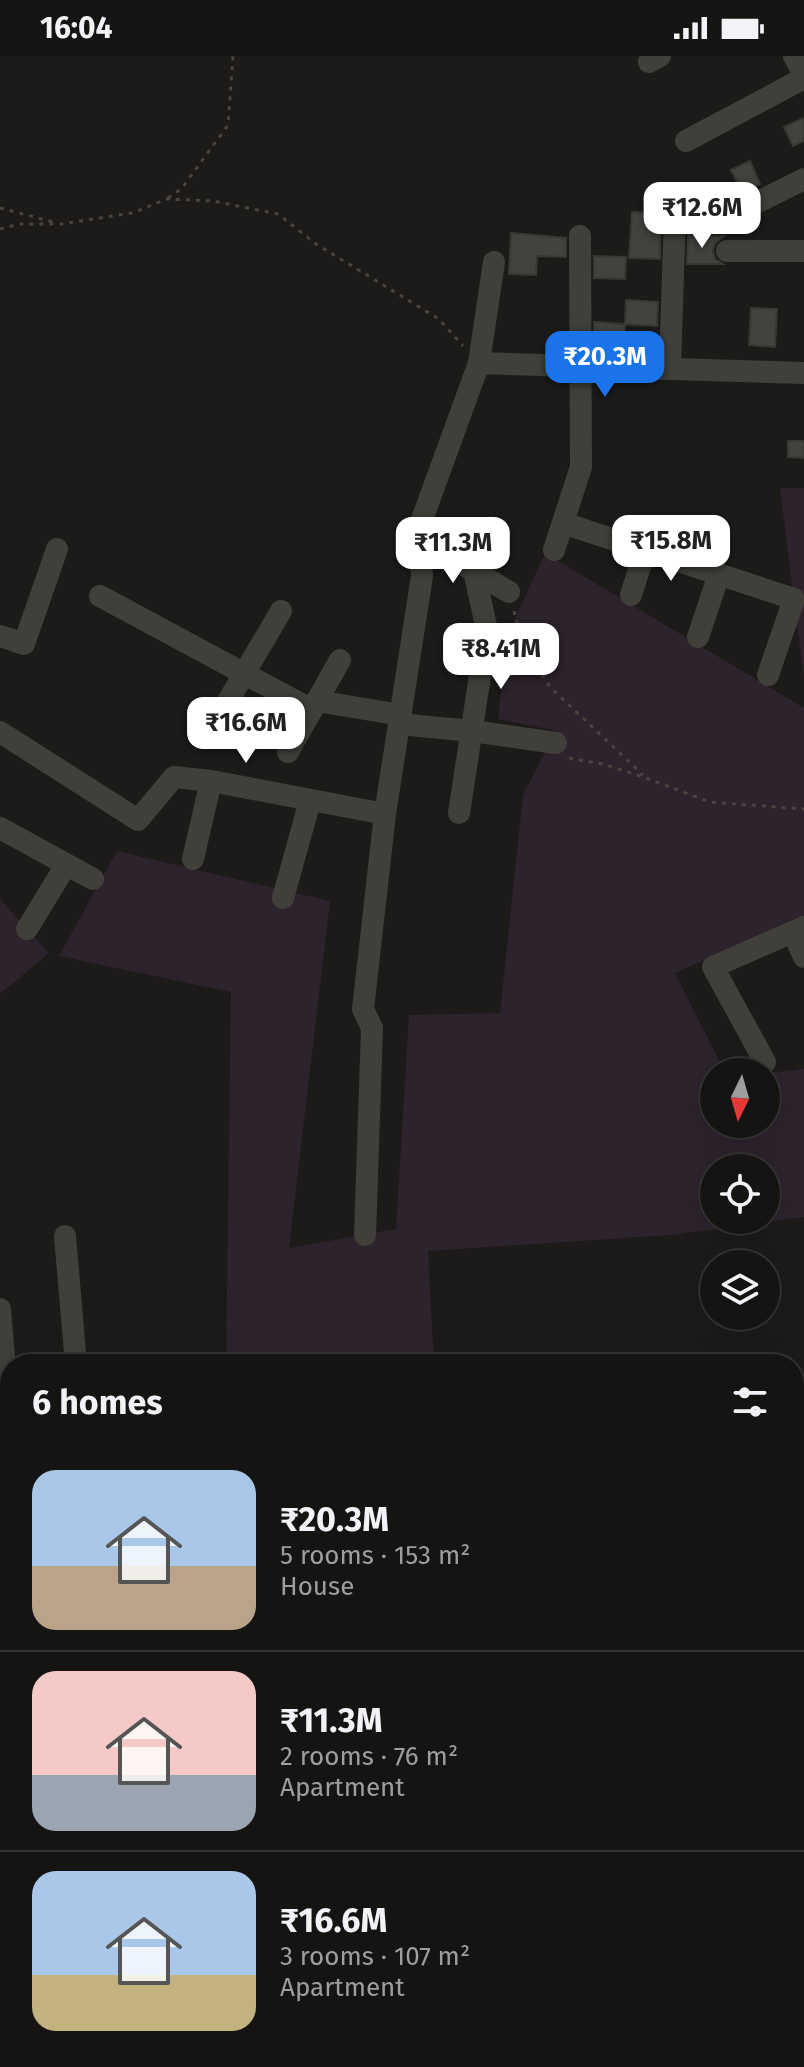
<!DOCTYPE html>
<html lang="en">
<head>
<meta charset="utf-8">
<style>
  body { margin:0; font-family:"Fira Sans",sans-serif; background:#222121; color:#f1f3f6; height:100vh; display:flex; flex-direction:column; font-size:30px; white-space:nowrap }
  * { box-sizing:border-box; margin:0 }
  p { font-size:26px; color:#9d9ea0 }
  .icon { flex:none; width:44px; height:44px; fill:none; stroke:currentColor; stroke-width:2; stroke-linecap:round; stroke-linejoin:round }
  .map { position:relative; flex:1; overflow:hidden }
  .details { position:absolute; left:0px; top:1298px; width:804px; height:714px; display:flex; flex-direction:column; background:#151413; border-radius:32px 32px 0 0; box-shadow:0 8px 32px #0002,0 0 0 2px #343333 }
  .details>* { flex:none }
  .needle { width:52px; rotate:185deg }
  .tools { position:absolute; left:700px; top:1002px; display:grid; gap:16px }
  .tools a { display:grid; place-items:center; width:80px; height:80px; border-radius:50%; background:#151413; box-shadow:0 8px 32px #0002,0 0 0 2px #343333; font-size:40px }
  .price { position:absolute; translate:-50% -68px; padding:0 18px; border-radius:16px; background:#fff; color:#222; font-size:26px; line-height:52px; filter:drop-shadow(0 2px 4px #0008) }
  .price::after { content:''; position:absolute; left:50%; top:48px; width:24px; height:18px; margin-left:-12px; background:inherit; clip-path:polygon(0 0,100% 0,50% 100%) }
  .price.selected { background:#1a73e8; color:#fff }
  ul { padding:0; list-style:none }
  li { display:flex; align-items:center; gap:24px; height:200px; padding:0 32px }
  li+li { border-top:2px solid #343333 }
  li span { display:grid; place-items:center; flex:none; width:224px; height:160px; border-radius:24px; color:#555 }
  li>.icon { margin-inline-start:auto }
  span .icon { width:96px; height:96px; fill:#fffc; stroke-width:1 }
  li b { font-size:34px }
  h2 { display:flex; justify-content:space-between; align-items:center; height:96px; padding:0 32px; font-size:34px }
  .status { display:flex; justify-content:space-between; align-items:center; height:56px; padding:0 40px; background:#151413; direction:ltr }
  .status svg { height:22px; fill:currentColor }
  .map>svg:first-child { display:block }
</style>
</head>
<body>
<div class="status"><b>16:04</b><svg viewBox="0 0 49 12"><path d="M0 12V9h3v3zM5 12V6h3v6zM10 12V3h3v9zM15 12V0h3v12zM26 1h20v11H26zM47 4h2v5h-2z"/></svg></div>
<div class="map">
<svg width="804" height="2011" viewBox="0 0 804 2011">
  <rect width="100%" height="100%" fill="#1c1b19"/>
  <path fill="#2c232c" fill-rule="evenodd" d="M780,432H804V623Z
    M545,497L804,652V860L675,917L725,1016H714V1068H766V1017L804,1013V1161L671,1179L428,1195L434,1308H226L231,936L59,900L117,795L330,845L289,1192L396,1173L409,959L500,957L523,739L556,675L498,663L507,580ZM714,1112H766V1164H714Z
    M0,843L49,897L0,938Z"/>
  <path fill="#43423e" stroke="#383733" stroke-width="2" d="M804,62V85L793,90L784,71Z
    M750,105L760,128L742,136L731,114Z
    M632,156L661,157L660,203L629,202Z
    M511,177L566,182V201L537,200L536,219L509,218Z
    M688,179L724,180L715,187L713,194L715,203L723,208H687Z
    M594,200L626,201L625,223L594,222Z
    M626,244L658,246L657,270L625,268Z
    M751,252L777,253L775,291L749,289Z
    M594,266L625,268L623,296L594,294Z
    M788,385H804V402L788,401Z"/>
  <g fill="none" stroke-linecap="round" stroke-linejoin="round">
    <path stroke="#484540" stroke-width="3" stroke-dasharray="4 6" stroke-linecap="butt" d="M168,142L182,132L228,69L233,0
      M0,152L57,167
      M0,173L19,168H61L132,157L167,143L213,145L278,158L316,188L439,263L463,290
      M514,555L523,587L550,631L643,719
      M569,702L603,708L646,722L710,746L804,753"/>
    <path stroke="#413f3a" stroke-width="22" d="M794,0L804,19
      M649,6L660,0
      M686,85L804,22
      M720,165L804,123
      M727,195H804
      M479,307L494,206
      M670,312L675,157
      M563,467L794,543L768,619
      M421,483L509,536
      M554,494L581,411L580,180
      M631,539L645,494
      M100,540L312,654
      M0,580L24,588L57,493
      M698,581L719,518
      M317,645L401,659
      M399,668L472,675L556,687
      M211,674L281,555
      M0,676L138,764L174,721L211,725
      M288,696L340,604
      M459,757L487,574L474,515
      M0,772L93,823
      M193,803L211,725L385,758
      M283,842L310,745
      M27,873L66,809
      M793,876L804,901
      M765,1006L713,911L804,871
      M365,1179L372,972L363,953L385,758L422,520L420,469L479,307L804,317
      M65,1180L76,1308
      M0,1253L10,1373
      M794,1777L804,1770
      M794,1936L801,1943L798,2011
      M15,2011L16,2002
      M113,2011L114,2002
      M456,2011L470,2002
      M534,2011L536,2002
      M781,2011L782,2002"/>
  </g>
</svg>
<div class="tools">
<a><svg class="needle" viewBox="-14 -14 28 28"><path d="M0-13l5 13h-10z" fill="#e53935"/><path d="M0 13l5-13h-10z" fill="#9d9ea0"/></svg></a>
<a><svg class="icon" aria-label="locate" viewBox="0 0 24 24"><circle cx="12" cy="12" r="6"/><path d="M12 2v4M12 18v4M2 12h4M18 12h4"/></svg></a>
<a><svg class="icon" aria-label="layers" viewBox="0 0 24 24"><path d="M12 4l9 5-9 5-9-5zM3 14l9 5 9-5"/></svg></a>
</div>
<b class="price" style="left:702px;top:194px">₹12.6M</b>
<b class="price selected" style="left:605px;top:343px">₹20.3M</b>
<b class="price" style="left:671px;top:527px">₹15.8M</b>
<b class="price" style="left:453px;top:529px">₹11.3M</b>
<b class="price" style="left:501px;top:635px">₹8.41M</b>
<b class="price" style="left:246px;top:709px">₹16.6M</b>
<section class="details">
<h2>6 homes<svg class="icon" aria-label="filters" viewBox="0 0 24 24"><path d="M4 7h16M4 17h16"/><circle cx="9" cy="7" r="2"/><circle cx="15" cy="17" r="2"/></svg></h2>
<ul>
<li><span style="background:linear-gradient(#a9c7e8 60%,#b9a48a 0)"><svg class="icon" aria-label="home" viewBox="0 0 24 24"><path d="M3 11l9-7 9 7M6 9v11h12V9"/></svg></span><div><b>₹20.3M</b><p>5 rooms · 153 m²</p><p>House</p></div></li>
<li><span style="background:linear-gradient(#f6c9c9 65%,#9aa5b1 0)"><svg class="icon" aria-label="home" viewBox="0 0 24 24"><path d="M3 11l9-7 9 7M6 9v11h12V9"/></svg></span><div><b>₹11.3M</b><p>2 rooms · 76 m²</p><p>Apartment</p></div></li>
<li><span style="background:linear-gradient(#a9c7e8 65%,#c2b280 0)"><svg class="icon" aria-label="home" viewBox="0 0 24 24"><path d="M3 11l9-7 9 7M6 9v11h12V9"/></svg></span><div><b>₹16.6M</b><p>3 rooms · 107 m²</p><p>Apartment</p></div></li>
</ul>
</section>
</div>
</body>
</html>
